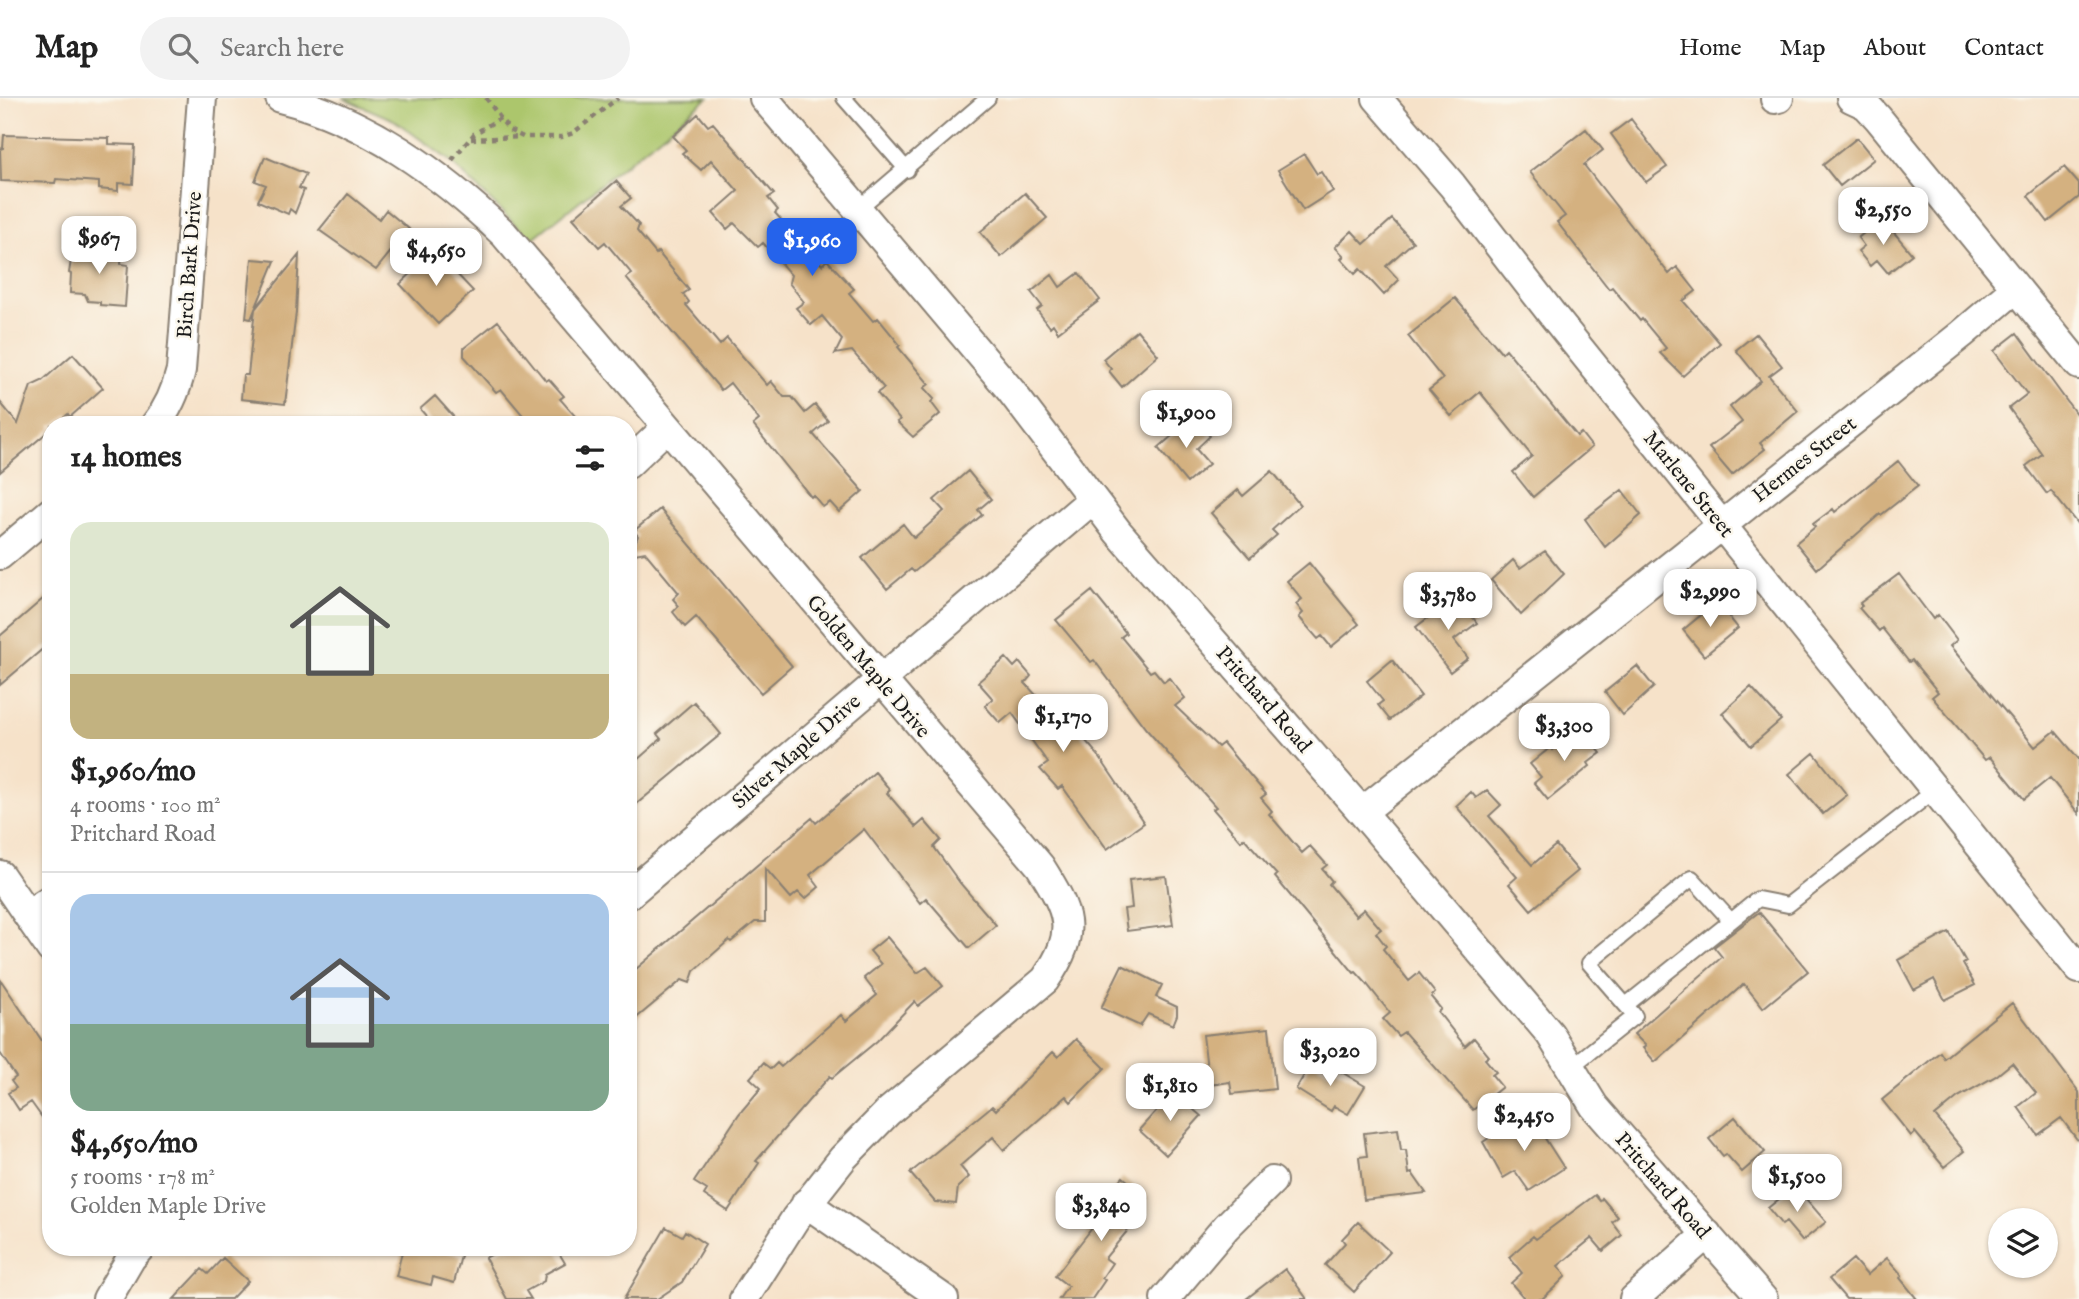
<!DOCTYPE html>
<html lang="en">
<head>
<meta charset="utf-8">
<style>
  body { margin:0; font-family:"IM FELL English",serif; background:#f2f2f2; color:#222; height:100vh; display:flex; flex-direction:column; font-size:26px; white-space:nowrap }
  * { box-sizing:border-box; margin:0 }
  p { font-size:23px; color:#767676 }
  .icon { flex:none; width:38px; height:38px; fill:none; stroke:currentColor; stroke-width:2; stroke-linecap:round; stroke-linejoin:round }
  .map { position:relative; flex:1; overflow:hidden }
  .sheet { position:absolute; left:42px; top:318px; width:595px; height:840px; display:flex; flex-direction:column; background:#fff; border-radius:28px; box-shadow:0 2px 5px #0004 }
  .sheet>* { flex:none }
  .fabs { position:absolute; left:1988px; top:1110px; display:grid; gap:14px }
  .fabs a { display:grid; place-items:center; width:70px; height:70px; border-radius:50%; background:#fff; box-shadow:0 2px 5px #0004; font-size:35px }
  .price { position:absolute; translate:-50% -60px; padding:0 16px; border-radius:14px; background:#fff; color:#222; font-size:23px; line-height:46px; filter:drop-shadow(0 2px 4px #0008) }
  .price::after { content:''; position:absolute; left:50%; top:42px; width:21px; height:16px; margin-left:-10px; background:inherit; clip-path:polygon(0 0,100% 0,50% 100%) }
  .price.selected { background:#2563eb; color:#fff }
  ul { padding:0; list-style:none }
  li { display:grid; align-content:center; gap:14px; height:371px; padding:0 28px }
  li+li { border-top:2px solid #e0e0e0 }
  li span { display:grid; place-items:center; height:217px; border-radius:21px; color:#555 }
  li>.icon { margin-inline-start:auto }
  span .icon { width:126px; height:126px; fill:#fffc; stroke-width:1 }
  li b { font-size:30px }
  h2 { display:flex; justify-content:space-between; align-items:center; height:84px; padding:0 28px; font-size:30px }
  header { display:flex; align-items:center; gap:42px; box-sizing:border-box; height:98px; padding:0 35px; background:#fff; border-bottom:2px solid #e0e0e0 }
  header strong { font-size:33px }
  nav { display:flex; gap:38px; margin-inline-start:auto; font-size:24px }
  .search { width:490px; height:63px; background:#f2f2f2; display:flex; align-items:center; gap:18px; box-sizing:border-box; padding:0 24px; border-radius:38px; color:#767676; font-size:26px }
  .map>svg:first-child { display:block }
</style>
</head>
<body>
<header>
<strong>Map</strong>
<div class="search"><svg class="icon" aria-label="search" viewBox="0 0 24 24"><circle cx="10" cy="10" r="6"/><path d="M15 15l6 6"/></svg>Search here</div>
<nav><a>Home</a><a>Map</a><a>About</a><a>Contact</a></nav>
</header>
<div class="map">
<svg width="2079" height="1201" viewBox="0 0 2079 1201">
  <rect width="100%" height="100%" fill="#fbf7ec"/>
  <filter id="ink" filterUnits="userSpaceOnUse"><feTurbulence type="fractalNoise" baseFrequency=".0143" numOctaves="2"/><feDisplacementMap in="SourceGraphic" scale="14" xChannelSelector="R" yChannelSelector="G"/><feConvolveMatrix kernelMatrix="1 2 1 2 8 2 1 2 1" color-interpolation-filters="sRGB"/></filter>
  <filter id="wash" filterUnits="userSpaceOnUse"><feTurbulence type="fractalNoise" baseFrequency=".00686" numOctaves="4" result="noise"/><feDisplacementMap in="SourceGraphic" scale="28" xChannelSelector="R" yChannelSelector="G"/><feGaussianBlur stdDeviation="1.57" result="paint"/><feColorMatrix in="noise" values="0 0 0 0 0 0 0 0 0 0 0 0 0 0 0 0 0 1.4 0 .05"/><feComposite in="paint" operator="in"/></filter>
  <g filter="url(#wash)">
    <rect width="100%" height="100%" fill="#f6e2c9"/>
    <path fill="#acc66c" stroke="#647144" stroke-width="2" d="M343,0H708L531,142L450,63L394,22Z"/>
    <g id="blocks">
      <path fill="#d4b180" d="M698,16L708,28L713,25L740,56L774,96L768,100L778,112L775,115L822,167L827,162L854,191L849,195L873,223L878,220L900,247L898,249L929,286L924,290L934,301L931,304L940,316L913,339L897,324L900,322L877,295L884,290L852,253L835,256L842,242L822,218L811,227L796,210L804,204L789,185L791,177L763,145L758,149L734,125L727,131L713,115L738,93L711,62L701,72L682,55L686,52L673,38Z
        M1631,21L1667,69L1646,84L1611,36Z
        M1586,31L1603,52L1584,67L1669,176L1677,169L1696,193L1683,203L1720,245L1683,278L1660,255L1666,250L1642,221L1640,223L1612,189L1609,191L1557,124L1565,118L1530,74Z
        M4,37L109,40V46L135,47L133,86L118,85V93L99,91V84L56,81L55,85L1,83L0,51L3,50Z
        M1857,40L1874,61L1840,88L1823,67Z
        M1304,56L1317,76L1321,74L1333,93L1303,112L1278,72Z
        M265,59L306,76L299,90L304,92L295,115L290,111L288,116L258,103L266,87L255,83Z
        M2064,69L2079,86V99L2048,124L2028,98Z
        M616,83L631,100L621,108L639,127L637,133L656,156L658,154L689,192L683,196L689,204L686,207L720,247L727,240L767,287L771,283L784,299H792L805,315L815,307L828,323L813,336L863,393L839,414L830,404L823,409L813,397L811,399L753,327L759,322L730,285L721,292L626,180L632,176L605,144L599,149L573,120Z
        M1025,95L1047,120L1001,159L980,134Z
        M348,96L379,121L386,112L409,131L376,172L319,132Z
        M1882,120L1912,156L1888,175L1877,162L1870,168L1858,153L1864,148L1858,140Z
        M1392,121L1413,144L1386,168L1399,182L1384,197L1360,171L1355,176L1341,161L1344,158L1335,149L1352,133L1364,146Z
        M73,150L122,154L121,166L128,167L125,209L100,207V204L88,203L85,196L70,195L71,176L69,175Z
        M435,153L473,193L438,226L400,186Z
        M299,157L296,214L285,306L241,301L243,277H248L255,211Z
        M252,161L275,163L251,221L246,220Z
        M1079,175L1100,202L1058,234L1053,226L1050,229L1037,212L1042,208L1031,194L1052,177L1060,189Z
        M1455,200L1502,255L1506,251L1577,338L1581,335L1592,349L1533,399L1513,374L1532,358L1480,294L1451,318L1429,292L1443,281L1408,238Z
        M498,223L546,283L549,281L564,298L560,301L583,327H531L501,291L496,294L464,258V250Z
        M1137,232L1158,257L1122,289L1109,273L1111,271L1103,261Z
        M2017,235L2079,320V428L2051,393L2047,396L2026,368L2042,356L2009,310L2027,296L1994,253Z
        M1756,236L1782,268L1769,278L1798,313L1760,345L1765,351L1732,377L1709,350L1742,324L1730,309L1761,283L1736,252Z
        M73,256L103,290L70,319L68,316L55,327H51V331L0,374V304L18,326L31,288L42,283Z
        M435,298L461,327H434L420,311Z
        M1194,319L1210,338L1196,351L1209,366L1187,385L1158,350Z
        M1898,363L1918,388L1881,417L1880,416L1817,471L1796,445L1815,429L1813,426L1833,411L1835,414Z
        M968,373L991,401L978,412L982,417L914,474L911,471L887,491L862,460L903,426L914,440L944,413L934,402Z
        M1272,373L1300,407L1272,432L1277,437L1250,460L1211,415L1238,392L1243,398Z
        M1622,392L1641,417L1605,449L1585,421Z
        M660,411L792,568L761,595L696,519L685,529L673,514L679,508L673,501L679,495L645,454L630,457L638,438L634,433Z
        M1545,453L1564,476L1521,517L1491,482L1513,462L1520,470Z
        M1309,465L1359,526L1331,549L1322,538L1318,541L1299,519L1303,515L1296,506L1302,501L1287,483Z
        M1899,476L1933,521L1938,517L1957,542L1950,548L2035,649L2055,633L2079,661V716L2050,680L2024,701L1990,659L1985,662L1932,599L1938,594L1912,562L1909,564L1882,530L1879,533L1859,510L1862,508L1860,505Z
        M1092,493L1126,535L1121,539L1150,574L1154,572L1164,584L1169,580L1185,600L1175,608L1218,649L1223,645L1238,663L1266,696L1261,700L1272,713L1269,716L1302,755L1310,748L1327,767L1322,771L1332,783L1329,786L1356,818L1364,811L1381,831L1376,835L1386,848L1383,851L1409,883L1419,875L1435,895L1431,899L1441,911L1438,914L1465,948L1474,940L1489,958L1485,961L1496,974L1492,977L1502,989L1473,1012L1404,934L1398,938L1383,921L1390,915L1366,885L1356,874L1354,875L1275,779L1277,777L1244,740L1241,743L1213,711L1216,709L1146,631L1094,562L1091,564L1056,522Z
        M51,494V548L45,549L0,587V538Z
        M1457,498L1477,525L1454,542L1468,560L1450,574L1416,529Z
        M1717,504L1738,530L1704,558L1683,532Z
        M1006,560L1014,569L1019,564L1031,578L1025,585L1052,615L1061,608L1076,626L1073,628L1098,657L1144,725L1107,751L1062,688L1058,691L1040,671L1048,665L1012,615L1000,625L985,608L993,601L978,584Z
        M1392,562L1421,598L1390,622L1378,607L1383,603L1367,583Z
        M1637,568L1654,589L1623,617L1605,594Z
        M1751,589L1781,622L1751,648L1722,615Z
        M694,604L721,636L628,713V670L661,641L657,636Z
        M1580,630L1601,655L1588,665L1590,668L1548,702L1534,685L1541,679L1530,666L1551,649L1553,652Z
        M1814,655L1847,697L1823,716L1789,676Z
        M875,674L890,692L887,695L916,729L924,722L941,742L934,749L960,785L996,827L969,850L926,800L920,805L864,731L810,777L819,789L805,801L798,794L791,800L765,770V824H755L731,844L729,842L694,873L690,885L682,882L628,927V878L812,720L816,725Z
        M1487,692L1501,707L1489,718L1532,767L1556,747L1578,773L1531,812L1509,786L1517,779L1456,708L1471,694L1476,700Z
        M1166,778L1173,827L1127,833L1124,811L1132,810L1129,782Z
        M1759,814L1808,873L1763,910L1744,886L1655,964L1643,950L1646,948L1634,936L1722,859L1714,849Z
        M1949,834L1966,864L1963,866L1975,887L1945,902L1934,881L1914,892L1898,862Z
        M887,839L917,875L927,869L943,888L918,908L915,903L877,943L832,980L830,978L756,1063L759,1065L728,1113L704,1097L707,1092L694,1084L739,1016L761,990L750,980L763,965L771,971L777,965L781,969L841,917L846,923L877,897L864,880L881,866L870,853Z
        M1122,867L1162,887L1156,899L1177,909V917L1173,927L1148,916L1140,928L1101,910Z
        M0,881L51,956V1032L31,1004L19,1012L8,995L16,990L11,983L16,979L0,955Z
        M2012,905L2079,994V1044L2061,1020L2038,1037L2018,1009L2036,995L2012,965L1996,978L1958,999L1935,1018L1964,1053L1944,1069L1915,1034L1911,1038L1882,1002L1940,954L1944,960Z
        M1269,930L1275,991L1232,996L1230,984L1209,987L1203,937Z
        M1076,941L1105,970L1071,1004L1066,998L1004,1052L993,1039L960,1068L969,1079L958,1089L956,1106L935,1104L910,1075L992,1008L996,1012L1053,954L1058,959Z
        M1312,964L1330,975L1333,969L1365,988L1348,1016L1334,1008L1331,1013L1296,991Z
        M1173,994L1201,1018L1166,1057L1139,1032Z
        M1528,1014L1564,1070L1529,1093L1515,1073L1503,1080L1483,1044Z
        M1735,1019L1765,1054L1742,1074L1726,1056L1723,1058L1709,1041Z
        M1398,1031L1401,1052H1406L1409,1076L1412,1075L1426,1095L1364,1102L1359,1059L1367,1058L1364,1035Z
        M1123,1079L1148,1100L1138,1111L1142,1115L1105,1160L1112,1165L1102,1180L1105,1182L1092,1201H1059L1068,1188L1055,1178L1106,1112L1100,1107Z
        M1795,1088L1826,1124L1802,1143L1786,1124L1782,1127L1768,1110Z
        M1595,1097L1600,1103L1602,1100L1618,1119L1612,1124L1622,1137L1603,1153L1592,1140L1558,1168L1566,1178L1556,1188L1542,1201H1525L1511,1185L1522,1175L1509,1159L1533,1138L1536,1141Z
        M1358,1124L1390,1154L1354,1194L1325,1167L1345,1145L1342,1141Z
        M666,1129L682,1138L685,1133L705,1146L682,1184L657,1201H624Z
        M403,1150H415L438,1156L439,1152L461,1158L454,1185L433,1179L431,1187L396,1178Z
        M504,1150H556L565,1165L545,1176L544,1183L526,1193L531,1201H507L485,1160Z
        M223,1160L248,1183L231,1201H174L202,1171L208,1176Z
        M1887,1160L1902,1177L1900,1180L1917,1201H1846L1829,1181L1853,1161L1867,1177Z
        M1285,1171L1307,1201H1246Z"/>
    </g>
  </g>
  <g filter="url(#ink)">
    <use href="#blocks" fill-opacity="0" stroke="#897f72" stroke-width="2"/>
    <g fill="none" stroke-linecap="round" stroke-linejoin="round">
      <defs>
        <path id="lane" d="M844,0L907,72
          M858,111L988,0
          M1626,907L1731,823
          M1571,969L1635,918L1589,865L1692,780L1731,823L1758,801L1788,807L1934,693"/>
        <path id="street" d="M280,0C367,22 440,75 504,136L1040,768C1069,814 1079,833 1045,882L888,1014L843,1060L795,1121L744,1201
          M764,0L1011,293L1118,434L1362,714L1550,936L1594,1008L1763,1201
          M1377,0L1452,87L1551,215L2079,871
          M1851,0L1866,7L1878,20L2079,267
          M1775,1L1779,0
          M155,327C169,310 176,293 181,272L202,0
          M628,366L667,329
          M0,457L51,414
          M1362,714L1962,236L2016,190
          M0,777L51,851
          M628,797L1093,401
          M27,816L51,801
          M806,1105L944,1201
          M107,1201L131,1160L140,1150
          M1165,1201L1226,1129L1272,1083
          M1634,1201L1707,1136"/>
      </defs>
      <use href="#lane" stroke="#897f72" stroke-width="18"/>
      <use href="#street" stroke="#897f72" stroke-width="32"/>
      <path stroke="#897f72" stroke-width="4.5" stroke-dasharray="5 5" stroke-linecap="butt" d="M486,0L509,32L523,39H562L573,35L618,0
        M471,41L521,39
        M452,62L474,36L500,20"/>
      <use href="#lane" stroke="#fff" stroke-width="14"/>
      <use href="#street" stroke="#fff" stroke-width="28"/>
    </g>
  </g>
  <g text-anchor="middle" stroke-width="5" stroke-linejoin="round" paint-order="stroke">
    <g font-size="21" fill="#1c1c1c" stroke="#fbf7ec">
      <text transform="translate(189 167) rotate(-86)" y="7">Birch Bark Drive</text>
      <text transform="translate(1804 361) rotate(-38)" y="7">Hermes Street</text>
      <text transform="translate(1689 386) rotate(51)" y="7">Marlene Street</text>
      <text transform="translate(869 568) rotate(50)" y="7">Golden Maple Drive</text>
      <text transform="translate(1264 601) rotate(49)" y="7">Pritchard Road</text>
      <text transform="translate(796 653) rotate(-41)" y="7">Silver Maple Drive</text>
      <text transform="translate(1663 1087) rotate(49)" y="7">Pritchard Road</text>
    </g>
  </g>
</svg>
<div class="fabs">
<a><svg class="icon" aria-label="layers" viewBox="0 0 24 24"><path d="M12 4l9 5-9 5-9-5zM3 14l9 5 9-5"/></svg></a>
</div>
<b class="price" style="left:1883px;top:149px">$2,550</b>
<b class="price" style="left:99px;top:178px">$967</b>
<b class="price selected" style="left:812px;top:180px">$1,960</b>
<b class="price" style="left:436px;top:190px">$4,650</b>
<b class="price" style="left:1186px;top:352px">$1,900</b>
<b class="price" style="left:1710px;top:531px">$2,990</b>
<b class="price" style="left:1448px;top:534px">$3,780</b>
<b class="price" style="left:1063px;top:656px">$1,170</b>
<b class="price" style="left:1564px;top:665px">$3,300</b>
<b class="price" style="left:1330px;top:990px">$3,020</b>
<b class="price" style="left:1170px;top:1025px">$1,810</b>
<b class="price" style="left:1524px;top:1055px">$2,450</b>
<b class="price" style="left:1797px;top:1116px">$1,500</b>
<b class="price" style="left:1101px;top:1145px">$3,840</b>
<section class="sheet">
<h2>14 homes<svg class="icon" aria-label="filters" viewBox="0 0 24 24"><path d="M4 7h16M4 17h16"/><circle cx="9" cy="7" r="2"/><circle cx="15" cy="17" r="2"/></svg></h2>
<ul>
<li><span style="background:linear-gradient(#dfe7d0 70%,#c2b280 0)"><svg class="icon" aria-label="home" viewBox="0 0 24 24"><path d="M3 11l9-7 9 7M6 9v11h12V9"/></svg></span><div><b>$1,960/mo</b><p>4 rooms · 100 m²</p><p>Pritchard Road</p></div></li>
<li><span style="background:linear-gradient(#a9c7e8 60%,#7fa58c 0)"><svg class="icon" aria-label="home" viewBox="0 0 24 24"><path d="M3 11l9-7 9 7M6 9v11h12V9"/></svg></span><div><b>$4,650/mo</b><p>5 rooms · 178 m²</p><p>Golden Maple Drive</p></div></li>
</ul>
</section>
</div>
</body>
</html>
